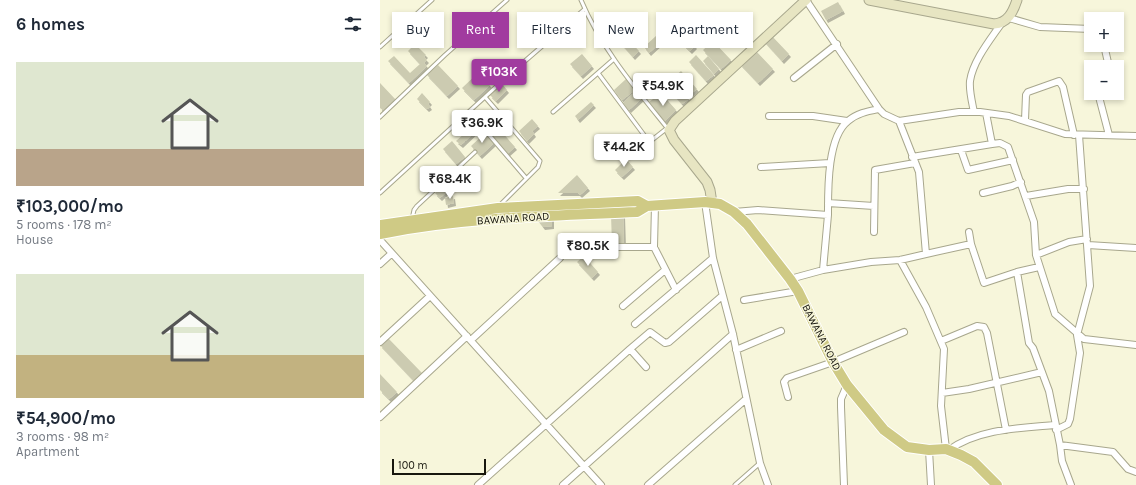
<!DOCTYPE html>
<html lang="en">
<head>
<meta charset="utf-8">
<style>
  body { margin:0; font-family:Karla,sans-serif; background:#f2f2f3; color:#1f2937; height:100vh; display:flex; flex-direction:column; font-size:15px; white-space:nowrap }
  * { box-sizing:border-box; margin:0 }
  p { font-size:13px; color:#747a83 }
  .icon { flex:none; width:22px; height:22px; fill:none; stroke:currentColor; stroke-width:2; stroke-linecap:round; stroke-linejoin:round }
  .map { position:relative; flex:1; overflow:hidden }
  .details { display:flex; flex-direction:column; background:#fff; width:380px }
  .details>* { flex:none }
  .hud { position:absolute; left:12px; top:12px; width:380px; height:36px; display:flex; gap:8px }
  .fabs { position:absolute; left:704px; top:12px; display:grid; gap:8px }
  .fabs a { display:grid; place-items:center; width:40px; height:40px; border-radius:0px; background:#fff; box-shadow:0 2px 6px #0003; font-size:20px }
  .scale { position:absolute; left:12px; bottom:10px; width:94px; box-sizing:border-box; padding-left:4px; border:2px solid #18170e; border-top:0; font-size:11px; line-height:14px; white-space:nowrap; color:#18170e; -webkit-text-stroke:3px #f7f6db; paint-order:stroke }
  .price { position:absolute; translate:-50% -34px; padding:0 9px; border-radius:4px; background:#fff; color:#222; font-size:13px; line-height:26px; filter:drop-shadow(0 1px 2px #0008) }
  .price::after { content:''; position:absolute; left:50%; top:24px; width:12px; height:9px; margin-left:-6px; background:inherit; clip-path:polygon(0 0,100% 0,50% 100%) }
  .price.active { background:#a13b9f; color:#fff }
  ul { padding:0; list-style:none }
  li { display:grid; align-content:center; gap:8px; height:212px; padding:0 16px }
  li span { display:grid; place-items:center; height:124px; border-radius:0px; color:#555 }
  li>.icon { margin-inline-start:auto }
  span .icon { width:72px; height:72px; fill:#fffc; stroke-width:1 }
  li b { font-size:17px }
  h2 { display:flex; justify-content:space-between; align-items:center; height:48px; padding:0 16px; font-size:17px }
  .chip { padding:0 14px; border-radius:0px; background:#fff; box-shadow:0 2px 6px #0003; font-size:14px; line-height:36px }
  .chip.active { background:#a13b9f; color:#fff }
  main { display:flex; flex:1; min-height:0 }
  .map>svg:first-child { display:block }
</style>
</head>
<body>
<main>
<section class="details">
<h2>6 homes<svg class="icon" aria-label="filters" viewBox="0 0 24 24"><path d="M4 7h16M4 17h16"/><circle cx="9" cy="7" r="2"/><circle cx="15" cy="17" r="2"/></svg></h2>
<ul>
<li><span style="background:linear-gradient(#dfe7d0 70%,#b9a48a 0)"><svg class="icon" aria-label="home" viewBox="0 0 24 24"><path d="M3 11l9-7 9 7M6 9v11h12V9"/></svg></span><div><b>₹103,000/mo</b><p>5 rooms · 178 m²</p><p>House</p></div></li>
<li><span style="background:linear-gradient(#dfe7d0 65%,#c2b280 0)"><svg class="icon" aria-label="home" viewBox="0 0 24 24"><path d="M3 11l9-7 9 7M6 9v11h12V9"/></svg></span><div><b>₹54,900/mo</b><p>3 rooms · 98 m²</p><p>Apartment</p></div></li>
</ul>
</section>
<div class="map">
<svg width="756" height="485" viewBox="0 0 756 485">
  <defs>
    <filter id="shadow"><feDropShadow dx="2" dy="3" stdDeviation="0" flood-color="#0004"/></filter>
  </defs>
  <rect width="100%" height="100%" fill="#f7f6db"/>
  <path fill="#cccbb1" filter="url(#shadow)" d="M458,2L463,11L446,20L441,11Z
    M161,12L169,21L165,24L158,15Z
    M118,16L127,27L119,34L110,23Z
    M289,24L294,30L269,53L264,47Z
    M235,25L259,51L253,57L229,30Z
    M304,34L315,46L310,51L298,39Z
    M390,34L409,54L402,61L383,40Z
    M333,41L351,60L341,69L323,50Z
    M35,44L46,55L44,57L47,60L44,63L47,66L29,83L8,61L14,56L30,73L40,64L28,51Z
    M375,50L393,69L378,83L360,64Z
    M202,54L212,66L201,76L190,64Z
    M316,55L334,75L326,81L309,62Z
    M328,56L339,69L334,74L323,61Z
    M58,65L78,86L67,96L47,75Z
    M301,71L317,89L308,96L293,78Z
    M98,73L110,85L94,100L82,88Z
    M246,79L255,90L242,100L234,90Z
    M293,80L309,99L302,104L286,86Z
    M0,83L16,100L4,111L0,108Z
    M122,84L127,90L116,101L110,95Z
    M256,91L262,98L249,110L243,103Z
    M42,93L50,102L48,104L50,107L47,109L37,99Z
    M281,93L296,110L285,121L269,102Z
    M211,102L214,105L198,120L195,116Z
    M152,119L158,126L152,131L154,134L147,141L139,131Z
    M94,125L98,129L81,145L76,141Z
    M120,130L135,147L127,154L112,137Z
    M105,133L114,143L100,156L91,146Z
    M72,141L85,157L76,164L63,149Z
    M246,159L253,167L242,177L235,170Z
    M75,175L80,180L60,198L55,193Z
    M197,175L208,188L200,195L198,193H178Z
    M73,196L74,203L66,205L65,198Z
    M243,214L244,244H232L231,215Z
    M172,217V226L163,227L156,218Z
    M204,256L218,272L212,278L197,262Z
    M8,338L42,373L34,381L0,345Z
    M0,374L17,392L9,399L0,390Z"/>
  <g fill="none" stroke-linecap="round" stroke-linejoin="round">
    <defs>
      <path id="lane" d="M201,0C221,48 256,89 288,129
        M0,47L52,0
        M218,73L267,139L272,140L286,129
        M105,97L160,161L158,167L119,206
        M173,112L234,59
        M0,117L65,55L127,0
        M98,122L146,178
        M0,193L130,74L205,9
        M32,219L34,210L37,206L95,152
        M355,485L380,463"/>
      <path id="street" d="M426,0L499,109L504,114L519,121L579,112H600L629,116L685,134L756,136
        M629,18L660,27L711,29
        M724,45L729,67
        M414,78L457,44
        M718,93L729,135
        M594,112C592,102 589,91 590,81C593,61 610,40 621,24
        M606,113L612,144L620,143L628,147L654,222L656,255L675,314L704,339L756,345
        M389,116H433L467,121
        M645,120L646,95L648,92L679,81L683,87L694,135
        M581,150L588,170L633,160
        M532,157L612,144
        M381,167L450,163
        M603,193L632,186L641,182
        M646,196L688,189H704
        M325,202L333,258L353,334L380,463L388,485
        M448,203L494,206
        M275,205L274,247L296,290
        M354,212L378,210L448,215L443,270L410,279
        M448,215C448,191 447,137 468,121C477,113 489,111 499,109
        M494,232L495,170L535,163
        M589,232L591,244
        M0,240L221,485
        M708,245L756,248
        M238,247H274
        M546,254L591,244L604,283L637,272
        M656,255L689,242L707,239
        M520,260L546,307L564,349L561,406L566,449
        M0,264L11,254
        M659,267L637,272L649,343L653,348L669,391L680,445
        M443,270L491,262L520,260L546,254L539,172L519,121
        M364,300L418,291
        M243,306L285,270
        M255,324L333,258
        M91,340L180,258
        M561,341L597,326L604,327L607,333L626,430
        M0,342L50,296
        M250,349L270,332L285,343L289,342L342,296
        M356,350L401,331
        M562,393L589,389L662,372
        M408,397L404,382L407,378L453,362L524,332
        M0,417L87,336
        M676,430L688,424L690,419L700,353L697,335L710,286L699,135
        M549,450L551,485
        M569,450C598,429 640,428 674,425
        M98,485L250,349L266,367
        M183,485L353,334
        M268,485L366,399
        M464,485L461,407V399L467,385
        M691,485L682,461L680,445L733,452L748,469L756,472"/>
      <path id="secondary" d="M489,0L614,24C628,23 633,12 637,0
        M332,203L330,190L327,182L294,140L289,130L295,121L426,0"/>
      <path id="primary" d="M0,225L118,208L258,201L267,206
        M0,234C85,217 171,216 257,212L267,206L325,202L340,204L354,212L367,224L410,279L418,291L453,362L467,385L504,430L527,447L549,450L566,449L581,455L594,462L617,485"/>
    </defs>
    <use href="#lane" stroke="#a8a78d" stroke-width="5"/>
    <use href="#street" stroke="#a8a78d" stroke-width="8"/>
    <use href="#secondary" stroke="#a8a78d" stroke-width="11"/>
    <use href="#primary" stroke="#fff" stroke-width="12"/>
    <use href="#lane" stroke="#fff" stroke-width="3"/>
    <use href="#street" stroke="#fff" stroke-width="6"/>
    <use href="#secondary" stroke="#e7e5c2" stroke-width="9"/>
    <use href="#primary" stroke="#cfca85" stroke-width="10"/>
  </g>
  <g text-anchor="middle" stroke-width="3" stroke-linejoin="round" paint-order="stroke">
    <g font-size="11" fill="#18170e" stroke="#f7f6db">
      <text transform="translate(133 218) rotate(-4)" y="4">BAWANA ROAD</text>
      <text transform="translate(442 337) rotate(63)" y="4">BAWANA ROAD</text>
    </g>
  </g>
</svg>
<div class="fabs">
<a>+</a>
<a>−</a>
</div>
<div class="scale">100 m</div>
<b class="price active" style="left:119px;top:93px">₹103K</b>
<b class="price" style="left:283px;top:107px">₹54.9K</b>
<b class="price" style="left:102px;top:144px">₹36.9K</b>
<b class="price" style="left:244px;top:168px">₹44.2K</b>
<b class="price" style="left:70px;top:200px">₹68.4K</b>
<b class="price" style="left:208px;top:267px">₹80.5K</b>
<div class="hud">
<a class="chip">Buy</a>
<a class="chip active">Rent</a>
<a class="chip">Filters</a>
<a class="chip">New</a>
<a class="chip">Apartment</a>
</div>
</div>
</main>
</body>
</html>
